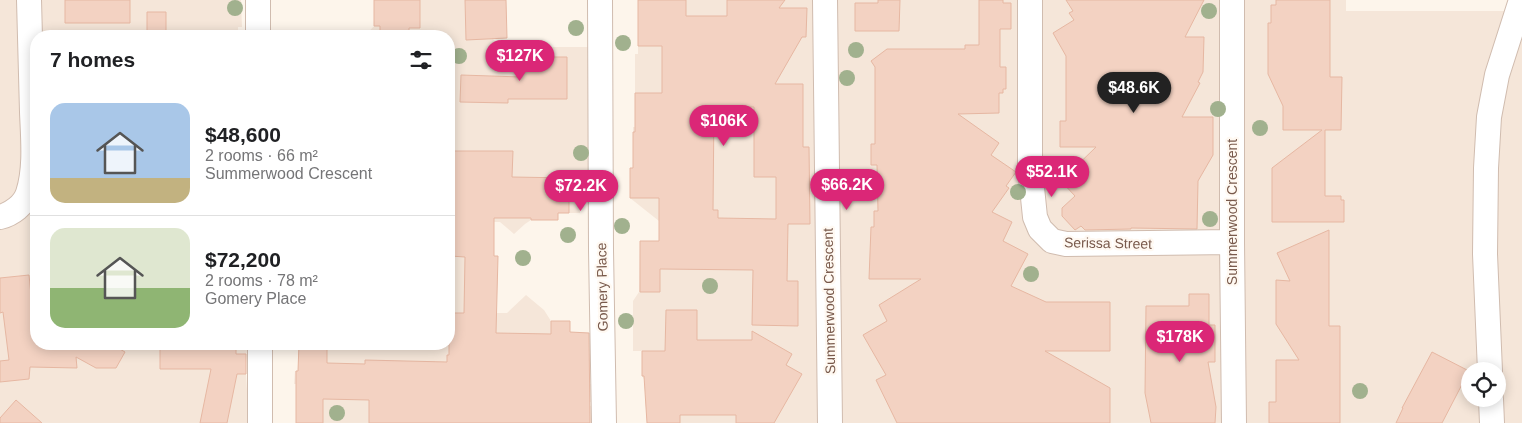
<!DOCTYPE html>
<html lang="en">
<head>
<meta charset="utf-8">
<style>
  body { margin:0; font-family:Arial,sans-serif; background:#f6f6f6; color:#202124; height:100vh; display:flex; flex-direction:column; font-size:19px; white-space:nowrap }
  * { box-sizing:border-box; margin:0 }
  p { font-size:16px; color:#757577 }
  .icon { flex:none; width:28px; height:28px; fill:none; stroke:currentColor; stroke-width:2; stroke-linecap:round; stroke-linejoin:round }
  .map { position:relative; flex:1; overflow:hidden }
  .side { position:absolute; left:30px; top:30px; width:425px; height:320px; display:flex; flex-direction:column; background:#fff; border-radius:20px; box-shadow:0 2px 12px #0003 }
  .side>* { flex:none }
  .tools { position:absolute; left:1461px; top:362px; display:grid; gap:10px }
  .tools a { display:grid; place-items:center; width:45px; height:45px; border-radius:50%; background:#fff; box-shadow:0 2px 12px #0003; font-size:25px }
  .price { position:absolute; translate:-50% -42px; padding:0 11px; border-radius:18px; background:#db2777; color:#fff; font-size:16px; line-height:32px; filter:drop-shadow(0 1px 2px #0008) }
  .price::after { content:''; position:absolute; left:50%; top:30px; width:15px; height:11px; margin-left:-8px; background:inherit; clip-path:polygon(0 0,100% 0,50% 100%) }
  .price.on { background:#222; color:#fff }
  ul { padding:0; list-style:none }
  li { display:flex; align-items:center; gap:15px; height:125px; padding:0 20px }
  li+li { border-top:1px solid #e0e0e0 }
  li span { display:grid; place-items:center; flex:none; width:140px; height:100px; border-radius:15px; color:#555 }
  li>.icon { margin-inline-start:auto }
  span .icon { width:60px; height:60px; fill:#fffc; stroke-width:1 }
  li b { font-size:21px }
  h2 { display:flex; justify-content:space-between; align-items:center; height:60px; padding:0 20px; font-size:21px }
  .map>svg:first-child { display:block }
</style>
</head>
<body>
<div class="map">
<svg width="1522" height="423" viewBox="0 0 1522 423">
  <rect width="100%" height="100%" fill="#fdf5eb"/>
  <path fill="#f5e6d9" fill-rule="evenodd" d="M0,0H241L242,27H238V36H36V344H247L246,374L249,423H0Z
    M374,0H506V18L493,39L500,47H591L589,178H569V198H580V213H558V220H531L525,224L514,234L500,222H494V242H488L495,313H507L526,295L544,310L551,321H570V332L592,333V364H572V384H594V402H589L588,406H592V423H296V419H303L298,384H294L295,371H298L299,344H449V36H365L374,26Z
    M638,0H1346V11H1522V423H647L645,395H648V385L642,376V351H633V301L639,292L640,241H659V221L630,198V168H633V127H635V54H638V18H659V12H638ZM1470,371H1498V399H1470Z"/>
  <path fill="#f3d2c2" stroke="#e6b7a2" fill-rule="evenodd" d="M65,0H130V23H65Z
    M374,0H420V28H409V36H380V26H374Z
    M465,0H506L507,38L466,40Z
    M638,0H686V16H727V0H785L779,8H807L806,37H802L775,84H803V147H809L810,224H788L787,281H798V326L752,325L753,270L660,269V292H640V241H659V198H630V168H633V132H635V93H662V46H638ZM714,107H754V177H776V219L718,218V210H713Z
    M878,0H900L899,31H855V3H878Z
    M979,0H1003V3H1011V29H1000V67H1006V89H1003V93H999V113L958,114L999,143L991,155L1016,172L1006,186L1009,188L992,212L1012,222L1003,241L1028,254L1011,286L1046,302H1110V351H1045L1110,388V423H897L876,380L886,375L863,335L887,321L879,305L921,279H869L871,227H874V211H878L877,165H871V144H875V67L871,61L887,49H965V45H979Z
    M1066,0H1204L1185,37H1204L1203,72L1198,82L1200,83L1182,117H1213V155L1198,181L1197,229L1131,228V229L1085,230L1081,226L1075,230L1062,216V208L1075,196L1061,181L1096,147H1060V121H1066V56L1053,33L1074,20L1069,13L1073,11Z
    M1276,0H1330V77H1342L1341,130H1325V196H1341V200H1344V222H1272V168L1322,130H1283V106L1268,74V23H1271V5H1276Z
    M147,12H166V36H147Z
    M521,53H550V57H567V99H508V103L460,102L461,75L521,77Z
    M452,151H513L512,177L569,178V213H558V220H531V218H494V256H498L496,333L551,334V321H570V332L589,333L590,423H369V400L323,399V423H296V371H298L299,344H327V363L365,364V360L447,362V355H449V313H464L465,257L450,256V218H449V184H451Z
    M1329,230V326H1340V423H1269V402H1276V360H1299L1276,324V280L1290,281L1277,253Z
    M29,275L36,344H111L125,352L116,368H96L76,357L77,368L30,367L29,379L0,382V361L9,360L3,312L0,313V278Z
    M1189,294H1209V325H1215V362H1208L1216,407L1215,423H1151L1145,393L1146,306H1189Z
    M666,310H697V340H752V331L792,354L786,365L802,374L774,423H736V415H680V423H647L644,376H642V351H665Z
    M160,344H236V354H246V374H237L227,423H200L211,369H160Z
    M1432,352L1469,371L1442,423H1396L1403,408H1402Z
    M16,400L42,423H0V418Z"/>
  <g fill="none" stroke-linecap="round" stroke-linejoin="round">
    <defs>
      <path id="minor" d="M258,0V36
        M600,0L601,250L604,423
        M825,0L830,423
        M1030,0V168L1035,217L1040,229L1052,241L1066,244L1232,242
        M1232,0V242L1234,423
        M0,217C12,214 24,205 28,193C36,168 33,138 32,112C31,75 30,37 29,0
        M260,344V423
        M1490,371L1485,254L1486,168L1489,117L1497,75L1521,0
        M1491,399L1492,423"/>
    </defs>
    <use href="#minor" stroke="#d0bcaf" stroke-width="26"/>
    <use href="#minor" stroke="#fff" stroke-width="24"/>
  </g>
  <g fill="#a1b18e">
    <circle cx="235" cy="8" r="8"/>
    <circle cx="1209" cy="11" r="8"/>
    <circle cx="576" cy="28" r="8"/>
    <circle cx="623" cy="43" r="8"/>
    <circle cx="856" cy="50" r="8"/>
    <circle cx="459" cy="56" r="8"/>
    <circle cx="847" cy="78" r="8"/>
    <circle cx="1218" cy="109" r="8"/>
    <circle cx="1260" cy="128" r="8"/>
    <circle cx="581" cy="153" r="8"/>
    <circle cx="1018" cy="192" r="8"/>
    <circle cx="1210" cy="219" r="8"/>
    <circle cx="622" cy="226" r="8"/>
    <circle cx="568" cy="235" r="8"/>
    <circle cx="523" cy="258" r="8"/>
    <circle cx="1031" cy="274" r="8"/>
    <circle cx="710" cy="286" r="8"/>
    <circle cx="626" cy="321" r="8"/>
    <circle cx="1360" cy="391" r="8"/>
    <circle cx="337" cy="413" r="8"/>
  </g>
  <g text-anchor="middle" stroke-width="4.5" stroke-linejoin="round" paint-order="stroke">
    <g font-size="14" fill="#795a4c" stroke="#fff9f2">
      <text transform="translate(1232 212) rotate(-90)" y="5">Summerwood Crescent</text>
      <text transform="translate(1108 243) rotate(1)" y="5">Serissa Street</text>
      <text transform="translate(602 287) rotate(-91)" y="5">Gomery Place</text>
      <text transform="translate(829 301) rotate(-91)" y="5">Summerwood Crescent</text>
    </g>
  </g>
</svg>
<div class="tools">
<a><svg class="icon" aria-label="locate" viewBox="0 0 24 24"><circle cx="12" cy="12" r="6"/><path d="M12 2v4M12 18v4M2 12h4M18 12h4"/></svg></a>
</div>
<b class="price" style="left:520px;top:82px">$127K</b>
<b class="price on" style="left:1134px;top:114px">$48.6K</b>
<b class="price" style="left:724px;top:147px">$106K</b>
<b class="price" style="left:1052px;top:198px">$52.1K</b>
<b class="price" style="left:847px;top:211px">$66.2K</b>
<b class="price" style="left:581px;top:212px">$72.2K</b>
<b class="price" style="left:1180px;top:363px">$178K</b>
<section class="side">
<h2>7 homes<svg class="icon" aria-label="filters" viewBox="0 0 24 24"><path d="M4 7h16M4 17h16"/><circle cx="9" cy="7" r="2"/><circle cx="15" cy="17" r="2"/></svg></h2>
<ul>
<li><span style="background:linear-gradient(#a9c7e8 75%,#c2b280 0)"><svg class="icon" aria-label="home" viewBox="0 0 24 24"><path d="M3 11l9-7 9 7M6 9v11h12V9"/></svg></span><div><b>$48,600</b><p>2 rooms · 66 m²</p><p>Summerwood Crescent</p></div></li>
<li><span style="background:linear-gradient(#dfe7d0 60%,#8fb573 0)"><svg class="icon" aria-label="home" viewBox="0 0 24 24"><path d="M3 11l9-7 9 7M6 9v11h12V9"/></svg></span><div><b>$72,200</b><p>2 rooms · 78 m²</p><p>Gomery Place</p></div></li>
</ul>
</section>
</div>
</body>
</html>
